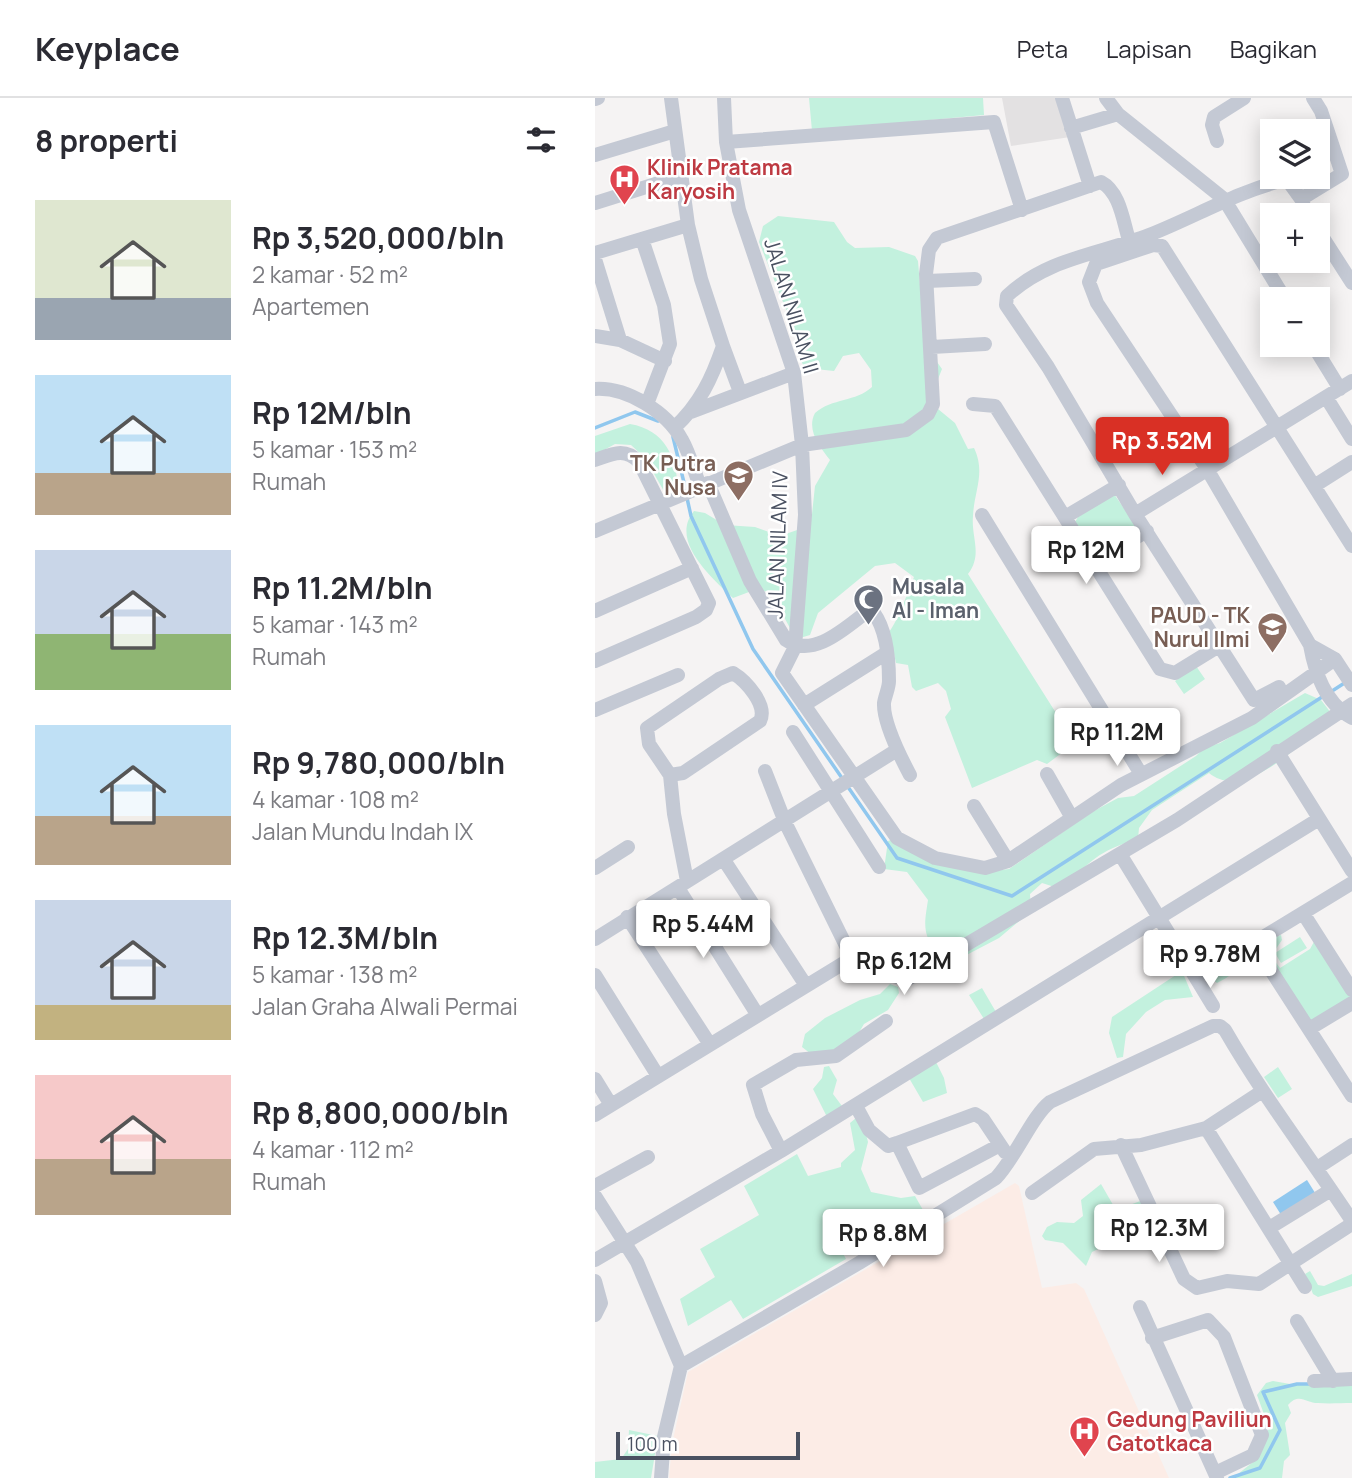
<!DOCTYPE html>
<html lang="id">
<head>
<meta charset="utf-8">
<style>
  body { margin:0; font-family:Manrope,sans-serif; background:#f7f7f7; color:#2b2b33; height:100vh; display:flex; flex-direction:column; font-size:26px; white-space:nowrap }
  * { box-sizing:border-box; margin:0 }
  p { font-size:23px; color:#7c7c81 }
  .icon { flex:none; width:38px; height:38px; fill:none; stroke:currentColor; stroke-width:2; stroke-linecap:round; stroke-linejoin:round }
  .map { position:relative; flex:1; overflow:hidden }
  .sheet { display:flex; flex-direction:column; background:#fff; width:595px }
  .sheet>* { flex:none }
  .controls { position:absolute; left:665px; top:21px; display:grid; gap:14px }
  .controls a { display:grid; place-items:center; width:70px; height:70px; border-radius:0px; background:#fff; box-shadow:0 4px 18px #0003; font-size:35px }
  .scale { position:absolute; left:21px; bottom:18px; width:184px; box-sizing:border-box; padding-left:7px; border:4px solid #4a5161; border-top:0; font-size:19px; line-height:24px; white-space:nowrap; color:#4a5161; -webkit-text-stroke:5px #fff; paint-order:stroke }
  .price { position:absolute; translate:-50% -60px; padding:0 16px; border-radius:7px; background:#fff; color:#222; font-size:23px; line-height:46px; filter:drop-shadow(0 2px 4px #0008) }
  .price::after { content:''; position:absolute; left:50%; top:42px; width:21px; height:16px; margin-left:-10px; background:inherit; clip-path:polygon(0 0,100% 0,50% 100%) }
  .price.current { background:#d93025; color:#fff }
  ul { padding:0; list-style:none }
  li { display:flex; align-items:center; gap:21px; height:175px; padding:0 35px }
  li span { display:grid; place-items:center; flex:none; width:196px; height:140px; border-radius:0px; color:#555 }
  li>.icon { margin-inline-start:auto }
  span .icon { width:84px; height:84px; fill:#fffc; stroke-width:1 }
  li b { font-size:30px }
  h2 { display:flex; justify-content:space-between; align-items:center; height:84px; padding:0 35px; font-size:30px }
  header { display:flex; align-items:center; gap:42px; box-sizing:border-box; height:98px; padding:0 35px; background:#fff; border-bottom:2px solid #e1e1e2 }
  header strong { font-size:33px }
  nav { display:flex; gap:38px; margin-inline-start:auto; font-size:24px }
  main { display:flex; flex:1; min-height:0 }
  .map>svg:first-child { display:block }
</style>
</head>
<body>
<header>
<strong>Keyplace</strong>
<nav><a>Peta</a><a>Lapisan</a><a>Bagikan</a></nav>
</header>
<main>
<section class="sheet">
<h2>8 properti<svg class="icon" aria-label="filters" viewBox="0 0 24 24"><path d="M4 7h16M4 17h16"/><circle cx="9" cy="7" r="2"/><circle cx="15" cy="17" r="2"/></svg></h2>
<ul>
<li><span style="background:linear-gradient(#dfe7d0 70%,#9aa5b1 0)"><svg class="icon" aria-label="home" viewBox="0 0 24 24"><path d="M3 11l9-7 9 7M6 9v11h12V9"/></svg></span><div><b>Rp 3,520,000/bln</b><p>2 kamar · 52 m²</p><p>Apartemen</p></div></li>
<li><span style="background:linear-gradient(#bfe0f5 70%,#b9a48a 0)"><svg class="icon" aria-label="home" viewBox="0 0 24 24"><path d="M3 11l9-7 9 7M6 9v11h12V9"/></svg></span><div><b>Rp 12M/bln</b><p>5 kamar · 153 m²</p><p>Rumah</p></div></li>
<li><span style="background:linear-gradient(#c9d6e8 60%,#8fb573 0)"><svg class="icon" aria-label="home" viewBox="0 0 24 24"><path d="M3 11l9-7 9 7M6 9v11h12V9"/></svg></span><div><b>Rp 11.2M/bln</b><p>5 kamar · 143 m²</p><p>Rumah</p></div></li>
<li><span style="background:linear-gradient(#bfe0f5 65%,#b9a48a 0)"><svg class="icon" aria-label="home" viewBox="0 0 24 24"><path d="M3 11l9-7 9 7M6 9v11h12V9"/></svg></span><div><b>Rp 9,780,000/bln</b><p>4 kamar · 108 m²</p><p>Jalan Mundu Indah IX</p></div></li>
<li><span style="background:linear-gradient(#c9d6e8 75%,#c2b280 0)"><svg class="icon" aria-label="home" viewBox="0 0 24 24"><path d="M3 11l9-7 9 7M6 9v11h12V9"/></svg></span><div><b>Rp 12.3M/bln</b><p>5 kamar · 138 m²</p><p>Jalan Graha Alwali Permai</p></div></li>
<li><span style="background:linear-gradient(#f6c9c9 60%,#b9a48a 0)"><svg class="icon" aria-label="home" viewBox="0 0 24 24"><path d="M3 11l9-7 9 7M6 9v11h12V9"/></svg></span><div><b>Rp 8,800,000/bln</b><p>4 kamar · 112 m²</p><p>Rumah</p></div></li>
</ul>
</section>
<div class="map">
<svg width="757" height="1380" viewBox="0 0 757 1380">
  <rect width="100%" height="100%" fill="#f5f3f3"/>
  <path fill="#e3e1e2" d="M407,0H466L475,39L416,48Z"/>
  <path fill="#fcece6" d="M420,1085L424,1088L447,1190L481,1185L489,1191L574,1380H74L77,1346L93,1274Z"/>
  <path fill="#c3f1de" d="M214,0H388L389,17L217,33Z
    M183,118L239,124L252,144L260,150L294,149L320,158L323,163L330,247L347,271L343,281V311L360,325L373,351L379,350C391,375 379,393 378,418C376,440 388,456 373,476L480,645L452,666L442,662L377,690L350,619L356,611L351,593L343,585L321,593L317,589L313,567L301,565L294,534C303,523 313,493 319,479L300,465L280,468L223,515L215,537L205,540L196,532L175,493L154,494L138,500C117,480 74,443 99,413L110,415L130,427L160,429L185,438L205,431L217,416L220,388L235,362C225,349 211,332 220,315C237,300 261,304 277,289L276,272L264,255L248,258L239,273L211,270L207,265L204,244L164,144L168,128Z
    M35,326C70,332 82,359 83,393L70,395L50,360L36,347L20,346L0,357V338Z
    M519,396L544,432L503,457L480,424L483,419Z
    M601,568L610,581L589,596L580,583Z
    M710,595L726,602L736,615C713,642 650,705 614,675L557,712L544,730L543,741C500,754 499,762 466,791L447,785L435,796L436,813L404,840L360,863L344,858C327,836 329,828 333,802L312,774L289,771L293,743L298,741L398,773L414,771L497,714L523,700L539,698L601,658L609,650L625,645Z
    M686,837L687,842L676,858L685,870L715,851L720,842L757,898L717,926L666,864C647,864 638,878 622,885L617,881L618,876L643,866L669,843Z
    M705,839L712,850L686,865L680,855Z
    M587,873L598,899L570,902L551,914L531,936L528,959L522,960L514,935L517,919Z
    M295,886L303,889L304,895L293,912L269,926L263,936L235,954L216,956L207,949L210,936L230,920L265,902L285,896Z
    M387,890L401,914L389,921L374,897Z
    M341,964L349,980L352,995L328,1004L314,980Z
    M234,968L242,982L238,996L247,1008L237,1018L231,1017L218,991L227,980L229,969Z
    M683,969L697,991L683,1000L669,979Z
    M261,1020L271,1036L273,1044L266,1071L276,1094L306,1100L320,1098L332,1119L274,1151L251,1112L232,1124L251,1161L148,1221L136,1202L93,1228L85,1201L120,1179L105,1151L164,1117L149,1088L202,1056L213,1078L246,1069V1065L260,1052L255,1025Z
    M506,1086L521,1112L548,1102L569,1148H559L547,1130L497,1154L491,1168L468,1145L450,1142L447,1138L452,1129L462,1124L479,1125L488,1118L486,1102Z
    M715,1173L723,1187L729,1188L757,1176V1188L723,1199L718,1196L710,1176Z
    M678,1283L695,1286L757,1285V1305C746,1305 734,1306 723,1305C711,1305 704,1294 693,1307L696,1315L690,1325L695,1357L689,1363L687,1380H638L658,1364L674,1330L662,1297L671,1285Z
    M34,1332L63,1338L56,1380H0V1364L26,1361L33,1351Z"/>
  <path fill="#90c7ee" d="M712,1082L722,1098L688,1120L678,1104Z"/>
  <g fill="none" stroke-linecap="round" stroke-linejoin="round">
    <path stroke="#90c7ee" stroke-width="3.5" d="M0,330L40,314L63,323
      M78,339L91,393
      M92,400L96,418L158,551L249,683
      M734,595L751,584
      M253,689L302,760L417,798L727,599
      M635,1380L665,1370L685,1332L668,1294L702,1286H717"/>
    <path stroke="#c4c9d4" stroke-width="14" d="M76,0L93,127L106,181L128,248C117,280 105,306 79,330
      M129,0L131,44L144,112L199,275L207,347L210,417L200,549L187,575L302,740L340,760L390,770L413,763L526,687L657,620L740,561
      M467,0L495,88
      M511,0L523,16L629,101L690,201
      M718,0L726,13L747,76
      M0,1L3,0
      M476,30L523,16
      M622,43L617,27L619,19L649,0
      M131,44L399,24L427,112
      M0,57L80,33
      M0,105L86,78
      M713,117L706,101L747,76
      M723,132L757,185
      M47,141L69,207L75,246L52,306
      M0,155L93,127
      M0,161L25,242
      M332,183L380,181
      M0,238L25,242L70,263
      M718,247L745,291
      M128,248L145,294
      M337,249L390,246
      M0,291C32,289 72,314 87,342C95,356 99,373 105,388
      M731,299L757,341
      M378,306L400,308L565,571L580,575L624,548
      M96,314L199,275
      M0,362C17,356 30,349 44,364L114,505L111,512L101,519L0,563
      M113,385L155,483L191,542C217,560 247,533 269,516L279,515C291,532 294,561 294,583C294,590 290,598 289,605C288,625 306,660 315,677
      M719,388L757,364
      M540,416L757,283
      M387,417L546,676
      M470,419L524,387
      M0,433L207,347L311,332L333,316L338,306L331,176L334,152L342,140L506,84C525,94 528,123 534,142
      M757,448L567,148L558,147L501,166L494,184L502,205L612,371L715,547C720,575 730,605 757,620
      M498,465L552,433
      M0,513L97,470
      M715,547L740,561L757,587
      M138,575C151,583 173,607 165,623L88,675L75,677L54,646L52,630L124,581Z
      M684,589L659,602L540,416L453,269L411,207L412,198C452,160 505,156 554,137C600,119 641,94 689,82L693,83L706,101
      M209,607L290,556
      M0,612L83,577
      M198,634L284,769
      M682,653L757,773
      M170,673L190,724L257,860
      M452,676L477,720
      M75,677L79,716L92,783
      M379,708L413,763
      M525,756L601,880L757,785
      M129,762L210,886
      M0,770L33,749
      M83,790L162,916
      M708,815L757,892
      M32,819L114,945
      M0,841L302,652
      M659,846L757,998
      M257,860L281,865L298,878L313,881L582,722L757,606
      M0,877L63,978
      M601,880L618,908
      M714,931L757,905
      M0,981L16,1007
      M261,1008L274,1032L293,1048L302,1045L324,1090L405,1047
      M0,1017L257,860
      M611,1030L710,1189
      M302,1045L380,1016L388,1021L410,1054
      M526,1047L589,1181L602,1190L632,1183L664,1186L757,1126
      M186,1053L724,721
      M722,1070L757,1047
      M0,1088L53,1059
      M437,1095L499,1051L546,1047L611,1030L666,994
      M0,1098L42,1164L86,1268L69,1339L66,1380
      M674,1130L736,1092
      M0,1162L186,1053L167,1016L158,987L201,962L241,958L291,923
      M0,1183L6,1205L0,1217
      M545,1209L622,1380
      M702,1223L738,1283
      M557,1240L613,1222L629,1239L667,1337L658,1357L620,1375
      M86,1268L264,1165L401,1080C421,1059 437,1018 455,1004L618,928H625L630,932C668,998 715,1059 757,1123
      M719,1283L757,1281"/>
  </g>
  <defs>
    <symbol id="hospital-pin" viewBox="-11 -11 22 30"><path d="M0 17L-7.5 6A9.5 9.5 0 1 1 7.5 6Z" fill="#e0444e" stroke="#fff"/><path d="M-5-5h3v3.5h4V-5h3V5h-3V1.5h-4V5h-3Z" fill="#fff"/></symbol>
    <symbol id="school-pin" viewBox="-11 -11 22 30"><path d="M0 17L-7.5 6A9.5 9.5 0 1 1 7.5 6Z" fill="#8d6e63" stroke="#fff"/><path d="M0-5L7-2L0 1L-7-2ZM-4 1L0 2.5L4 1V4Q0 6-4 4Z" fill="#fff"/></symbol>
    <symbol id="mosque-pin" viewBox="-11 -11 22 30"><path d="M0 17L-7.5 6A9.5 9.5 0 1 1 7.5 6Z" fill="#6b7280" stroke="#fff"/><path d="M3.5-4.9A6 6 0 1 0 3.5 4.9A5 5 0 1 1 3.5-4.9Z" fill="#fff"/></symbol>
  </defs>
  <g fill-rule="evenodd">
    <use href="#hospital-pin" x="12" y="64" width="35" height="47"/>
    <use href="#school-pin" x="126" y="360" width="35" height="47"/>
    <use href="#mosque-pin" x="256" y="484" width="35" height="47"/>
    <use href="#school-pin" x="660" y="512" width="35" height="47"/>
    <use href="#hospital-pin" x="472" y="1316" width="35" height="47"/>
  </g>
  <g text-anchor="middle" stroke-width="5" stroke-linejoin="round" paint-order="stroke">
    <g font-size="21" font-weight="bold" fill="#be3a42" stroke="#fff" text-anchor="start">
      <text x="52" y="77">Klinik Pratama<tspan x="52" dy="24">Karyosih</tspan></text>
      <text x="512" y="1329">Gedung Paviliun<tspan x="512" dy="24">Gatotkaca</tspan></text>
    </g>
    <g font-size="21" fill="#4a5161" stroke="#fff">
      <text transform="translate(196 208) rotate(73)" y="7">JALAN NILAM II</text>
      <text transform="translate(183 447) rotate(-88)" y="7">JALAN NILAM IV</text>
    </g>
    <g font-size="21" font-weight="bold" fill="#785e54" stroke="#fff" text-anchor="end">
      <text x="121" y="373">TK Putra<tspan x="121" dy="24">Nusa</tspan></text>
      <text x="655" y="525">PAUD - TK<tspan x="655" dy="24">Nurul Ilmi</tspan></text>
    </g>
    <g font-size="21" font-weight="bold" fill="#5b616d" stroke="#fff" text-anchor="start">
      <text x="297" y="496">Musala<tspan x="297" dy="24">Al - Iman</tspan></text>
    </g>
  </g>
</svg>
<div class="controls">
<a><svg class="icon" aria-label="layers" viewBox="0 0 24 24"><path d="M12 4l9 5-9 5-9-5zM3 14l9 5 9-5"/></svg></a>
<a>+</a>
<a>−</a>
</div>
<div class="scale">100 m</div>
<b class="price current" style="left:567px;top:379px">Rp 3.52M</b>
<b class="price" style="left:491px;top:488px">Rp 12M</b>
<b class="price" style="left:522px;top:670px">Rp 11.2M</b>
<b class="price" style="left:108px;top:862px">Rp 5.44M</b>
<b class="price" style="left:615px;top:892px">Rp 9.78M</b>
<b class="price" style="left:309px;top:899px">Rp 6.12M</b>
<b class="price" style="left:564px;top:1166px">Rp 12.3M</b>
<b class="price" style="left:288px;top:1171px">Rp 8.8M</b>
</div>
</main>
</body>
</html>
